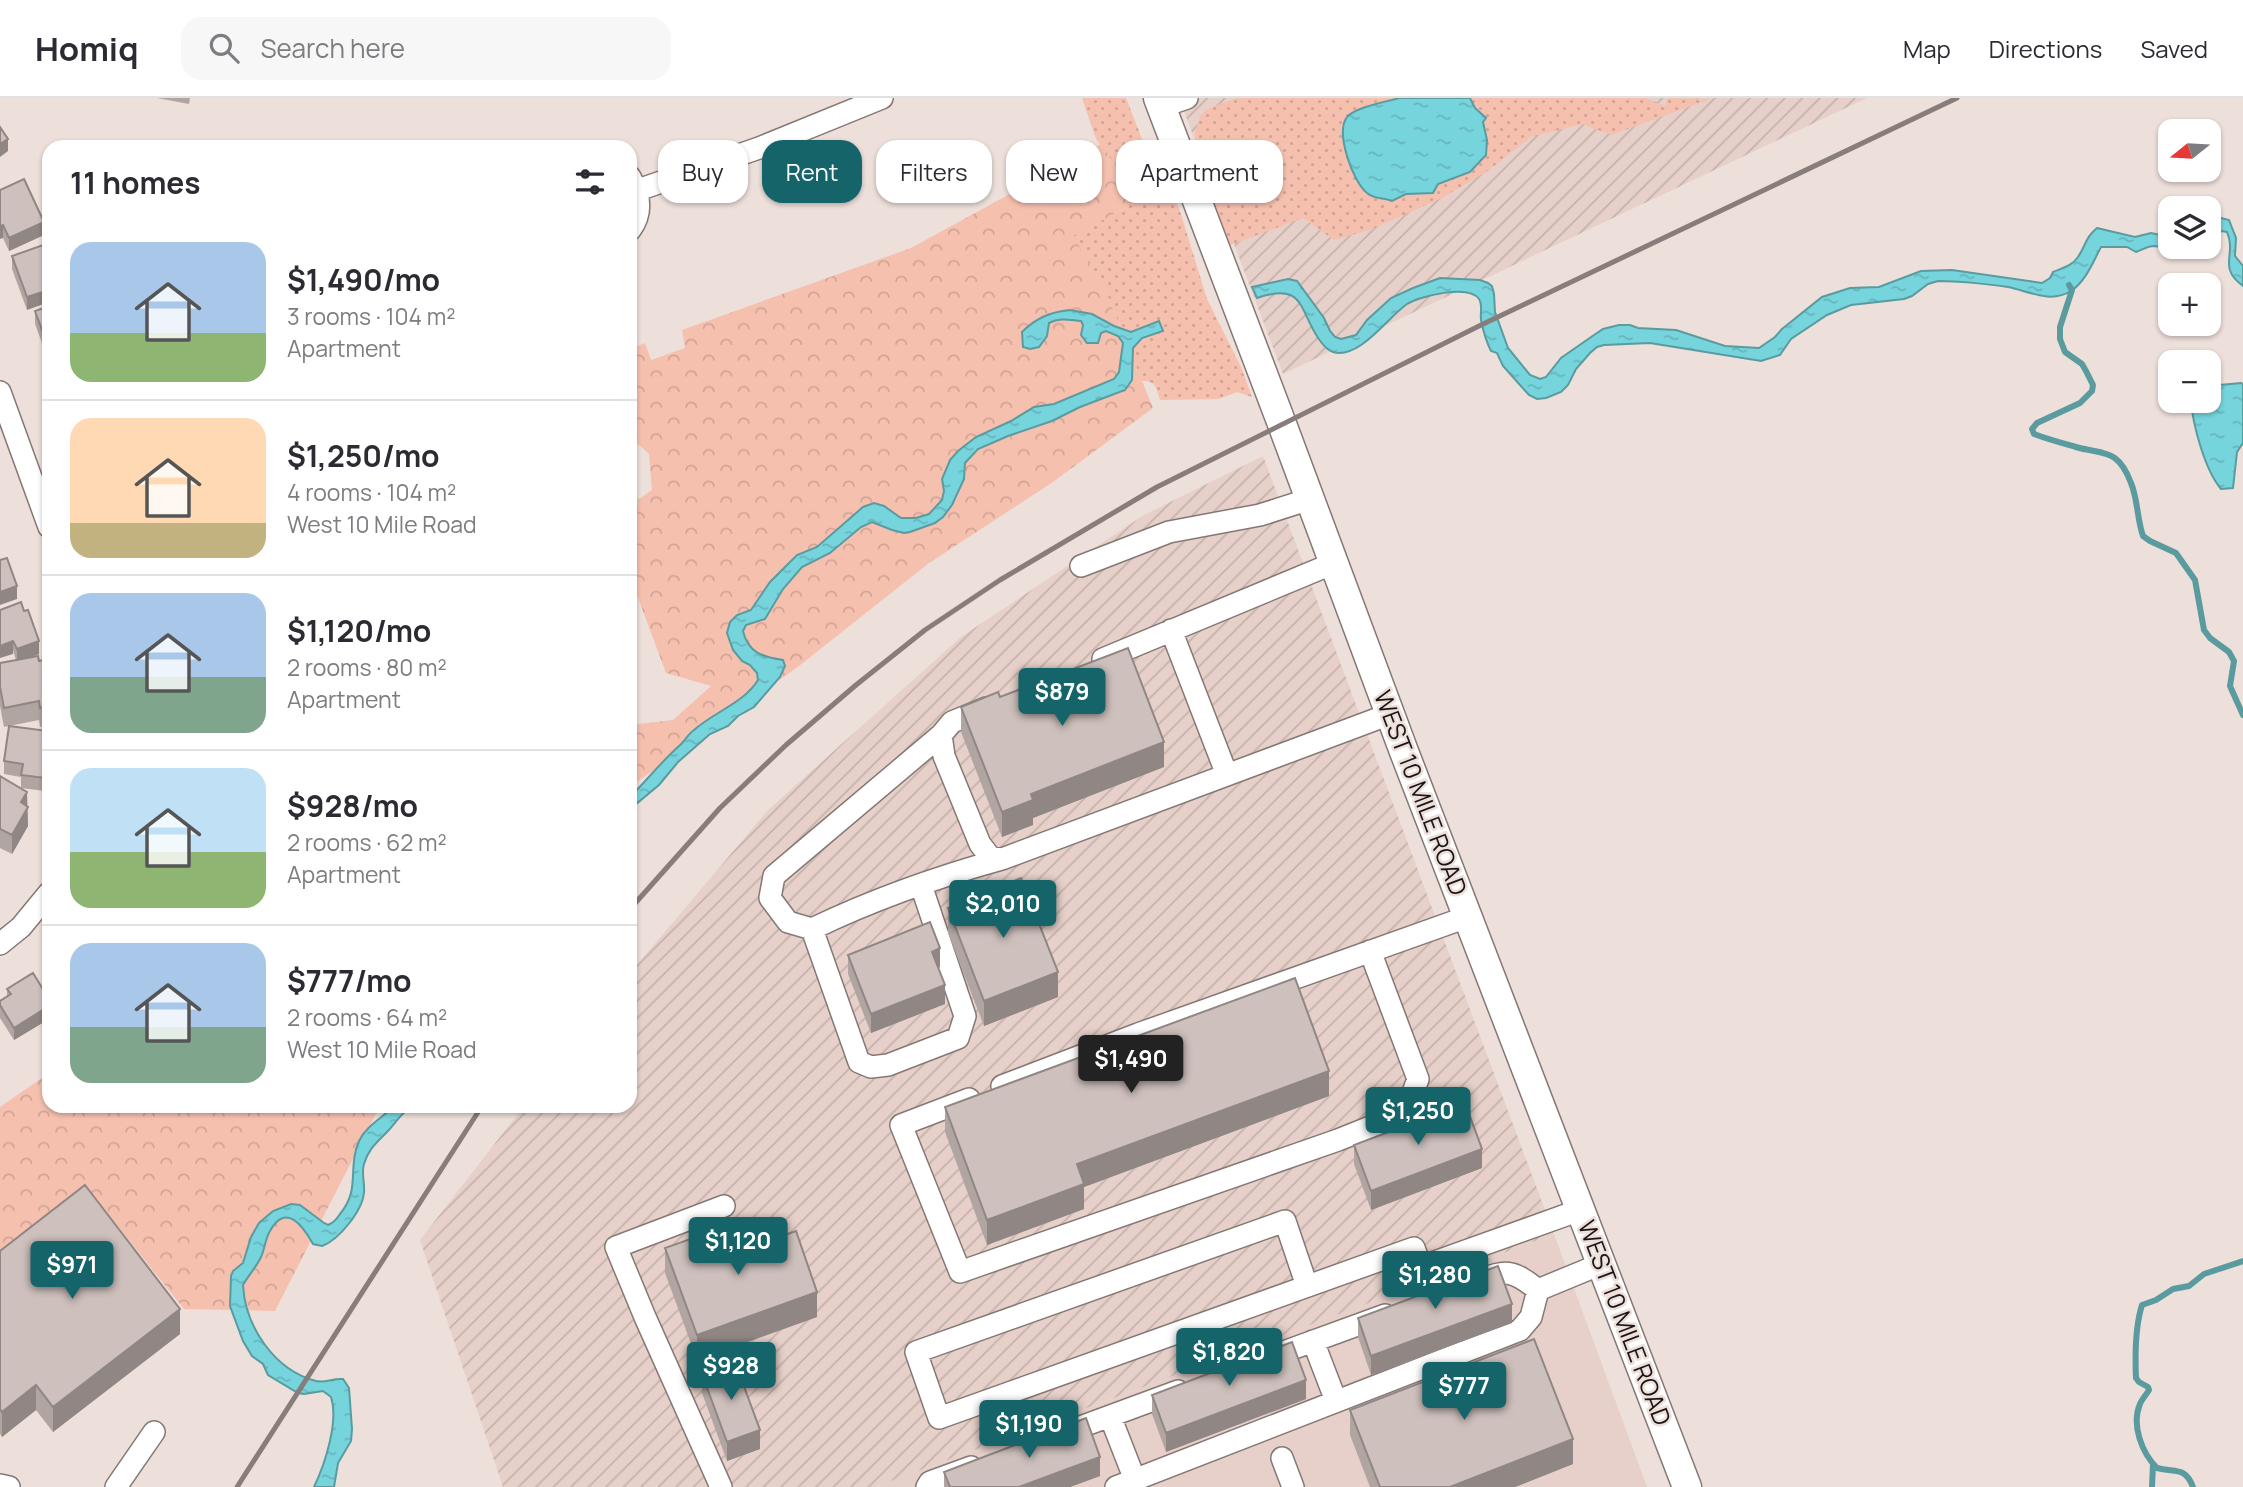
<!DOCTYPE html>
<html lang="en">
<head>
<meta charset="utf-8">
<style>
  body { margin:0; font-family:Manrope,sans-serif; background:#f7f7f7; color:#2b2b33; height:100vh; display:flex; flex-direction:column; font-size:26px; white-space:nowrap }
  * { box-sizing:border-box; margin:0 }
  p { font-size:23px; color:#7c7c81 }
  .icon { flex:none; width:38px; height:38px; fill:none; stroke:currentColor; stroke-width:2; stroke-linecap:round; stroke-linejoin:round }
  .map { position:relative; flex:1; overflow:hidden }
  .panel { position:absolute; left:42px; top:42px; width:595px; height:973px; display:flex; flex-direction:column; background:#fff; border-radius:21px; box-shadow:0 2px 5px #0004 }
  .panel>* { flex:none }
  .top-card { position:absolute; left:658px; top:42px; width:665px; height:63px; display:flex; gap:14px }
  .needle { width:46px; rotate:252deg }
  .tools { position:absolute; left:2158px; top:21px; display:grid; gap:14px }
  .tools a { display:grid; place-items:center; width:63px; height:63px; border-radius:14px; background:#fff; box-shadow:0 2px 5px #0004; font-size:35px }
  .price { position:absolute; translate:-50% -60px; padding:0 16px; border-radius:7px; background:#15646a; color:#fff; font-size:23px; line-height:46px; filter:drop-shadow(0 2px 4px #0008) }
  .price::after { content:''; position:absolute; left:50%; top:42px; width:21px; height:16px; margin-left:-10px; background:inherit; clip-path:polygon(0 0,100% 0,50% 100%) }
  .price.selected { background:#222; color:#fff }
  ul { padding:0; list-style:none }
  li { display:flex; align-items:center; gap:21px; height:175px; padding:0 28px }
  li+li { border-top:2px solid #e1e1e2 }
  li span { display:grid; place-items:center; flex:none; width:196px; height:140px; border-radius:21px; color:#555 }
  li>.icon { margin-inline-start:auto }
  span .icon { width:84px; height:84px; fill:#fffc; stroke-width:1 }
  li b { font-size:30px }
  h2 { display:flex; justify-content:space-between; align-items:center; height:84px; padding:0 28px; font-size:30px }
  .pill { padding:0 24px; border-radius:21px; background:#fff; box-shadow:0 2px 5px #0004; font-size:24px; line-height:63px }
  .pill.selected { background:#15646a; color:#fff }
  header { display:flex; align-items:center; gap:42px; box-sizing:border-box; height:98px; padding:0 35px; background:#fff; border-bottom:2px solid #e1e1e2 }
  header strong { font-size:33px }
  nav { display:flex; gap:38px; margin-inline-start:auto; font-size:24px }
  .search { width:490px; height:63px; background:#f7f7f7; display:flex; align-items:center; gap:18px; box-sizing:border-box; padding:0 24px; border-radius:21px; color:#7c7c81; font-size:26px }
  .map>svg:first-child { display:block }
</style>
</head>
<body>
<header>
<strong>Homiq</strong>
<div class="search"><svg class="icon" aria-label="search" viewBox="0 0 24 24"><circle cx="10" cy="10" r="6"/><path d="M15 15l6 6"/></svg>Search here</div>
<nav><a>Map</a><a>Directions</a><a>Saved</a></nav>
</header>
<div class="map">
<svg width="2243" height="1389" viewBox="0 0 2243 1389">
  <defs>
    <pattern id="industrial-furrows" width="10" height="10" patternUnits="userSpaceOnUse" patternTransform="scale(1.75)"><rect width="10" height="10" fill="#e6d0c9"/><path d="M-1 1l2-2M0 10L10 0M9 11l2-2" fill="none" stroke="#c5b2ac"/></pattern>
    <pattern id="grass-dots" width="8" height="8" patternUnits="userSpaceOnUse" patternTransform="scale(1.75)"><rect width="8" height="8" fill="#f6c0af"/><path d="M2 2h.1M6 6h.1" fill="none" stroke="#d2a496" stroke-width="1.8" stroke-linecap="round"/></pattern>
    <pattern id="forest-crowns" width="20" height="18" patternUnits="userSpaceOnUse" patternTransform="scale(1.75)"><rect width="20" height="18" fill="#f6c0af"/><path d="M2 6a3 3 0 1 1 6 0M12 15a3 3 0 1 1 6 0" fill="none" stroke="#d2a496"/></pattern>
    <pattern id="water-ripples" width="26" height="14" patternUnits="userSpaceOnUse" patternTransform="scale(1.75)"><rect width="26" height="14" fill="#76d4dd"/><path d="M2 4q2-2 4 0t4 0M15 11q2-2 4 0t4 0" fill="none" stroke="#66b5bd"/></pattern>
  </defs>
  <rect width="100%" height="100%" fill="#eddfda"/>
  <path fill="#e6d0c9" d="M1554,1136L1647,1389H875Z"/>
  <path fill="url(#industrial-furrows)" d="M1179,0H1867L1283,276Z
    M1263,358L1554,1136L875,1389H503L420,1142L524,1008H630V875L768,712L961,539L1144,417Z"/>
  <path fill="url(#grass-dots)" d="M1082,0H1126L1151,64L1179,110L1207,201L1241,269L1252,299L1237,294L1218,301L1160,302C1156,289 1156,283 1142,283L1106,194L1072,137L1139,102L1096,41Z
    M1236,0H1646L1665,8L1668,0L1710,1L1611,37L1582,26L1531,39L1489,72L1444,99L1372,131L1334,142L1303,120L1228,148L1210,100L1195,35L1200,18L1207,11Z"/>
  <path fill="url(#forest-crowns)" d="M1101,46L1139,102L1073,138L1106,194L1153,310L1053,384L929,465L799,568L630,689V627L673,622L711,588L666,575L630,478V395L639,401L652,392L649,356L630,339V251L645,245L651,262L685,250L682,232L911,150Z
    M49,975V1008H380L275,1213L184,1211L88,1091L0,1157V1009Z"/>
  <path fill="url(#water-ripples)" stroke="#5a9ba0" stroke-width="2" d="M1399,0H1470L1475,10L1486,20L1483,24L1487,42L1486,57L1470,74L1438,86L1433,95L1406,96L1392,103C1384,99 1375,102 1367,95C1353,84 1335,35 1347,19C1356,9 1386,4 1399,0Z
    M2221,120L2229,122L2236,140L2235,158L2243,168V188C2217,169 2237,157 2227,134L2222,133L2209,140V125Z
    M2097,130L2135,139L2151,135L2170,139V149H2191C2172,155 2170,150 2154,148C2148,148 2141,152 2136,154L2127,149H2101C2093,164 2086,183 2071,193C2051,206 2028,193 2008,189C1989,186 1957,183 1938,183L1928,186L1912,198L1904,201L1851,207L1827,217L1791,241L1780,257L1761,263L1650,245L1604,247L1597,249L1590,255L1576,271L1568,287L1561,294L1546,300L1537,301L1529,297L1503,268L1497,255L1491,253C1486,243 1483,232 1481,222C1480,215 1483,207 1479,201C1469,186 1420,198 1407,206C1388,219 1359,262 1333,254C1327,252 1324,248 1321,244C1298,214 1307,183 1257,200L1252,189L1288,181L1297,183L1324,220L1330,233L1335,239L1341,241L1356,237L1367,222L1391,200L1413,190L1440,180L1480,182L1488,185L1492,188L1494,196L1495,214L1508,250L1530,277L1540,281L1546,279L1561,260L1594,237L1603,231L1619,227H1630L1638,230L1676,232L1725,248L1759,250L1775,239L1782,231L1822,199L1850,190L1879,189L1921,173L1952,172L2042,185L2050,180L2053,174C2062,170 2072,168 2078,159C2086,147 2085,140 2097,130Z
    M1070,212L1092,216L1114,228L1131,234L1159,223L1163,233L1142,240L1133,250L1132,282L1125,292L1080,309L1052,323L1008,338L978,351L965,365L964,381L952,407L943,419L935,425L910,434L904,435L892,432L872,424L861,429L830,455L802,469L783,491L765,521L746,527L743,533C748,555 763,559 783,562L785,568L780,579L754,609L738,618L728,628L710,636L678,664L659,687L630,711V699C647,682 661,664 679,648C685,643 688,636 694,632C714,614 744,605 758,582L757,575L750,567L742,563L733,552L727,535L730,524L737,517L751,512L770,484L797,457L817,449L863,409L874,405L884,408L901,420H916L929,416L942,402L944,393L942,381L950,362L958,353L976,339L1011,323L1034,309L1054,306L1114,281L1119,274L1123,245L1118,238L1106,233L1101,235L1098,245H1087L1081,237L1083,227L1081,223C1069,222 1060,219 1049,225L1047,238L1039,249L1030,251L1023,249L1022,234C1036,220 1050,214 1070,212Z
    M2241,285L2243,286V345L2237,354L2233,390L2221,391C2205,372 2193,328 2191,303H2208L2209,288Z
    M394,1008H412C399,1017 396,1025 386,1035C376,1045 368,1052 364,1066C361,1075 365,1085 364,1094C363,1112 339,1142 322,1148L313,1146C303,1128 286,1104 270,1133C265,1141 265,1151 261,1159C257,1168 248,1178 243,1187C245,1228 274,1272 316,1283C326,1285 333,1280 343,1281L349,1290L352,1331L351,1343L338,1365L334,1389H314C325,1366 339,1323 331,1299L323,1293L304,1296L298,1295L268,1277L263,1266L252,1258L243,1243L230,1208L231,1178L233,1173L243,1165L251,1139L259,1125L273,1113L291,1106L300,1107L324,1125L328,1127C334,1124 336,1122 340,1116C361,1091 347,1071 359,1043C366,1028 382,1020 394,1008Z"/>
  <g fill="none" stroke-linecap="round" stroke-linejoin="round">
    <path stroke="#5a9ba0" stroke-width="6" d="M2069,187L2072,192L2060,229V241L2065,254L2082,266L2086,273L2093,287L2092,293L2080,305L2037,325L2032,331L2034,336C2047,341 2062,345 2076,349C2104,357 2118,350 2131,385C2138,402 2137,421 2143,438L2150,443L2176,455L2195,482L2204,532L2210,540L2229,554L2234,563L2230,588L2243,617
      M2152,1389L2153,1366
      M2193,1389C2185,1368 2175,1375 2157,1370C2142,1355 2131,1327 2140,1306C2142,1301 2146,1297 2149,1292L2148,1289L2139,1284L2136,1280C2135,1257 2135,1229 2142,1207L2156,1202L2173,1191L2189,1188L2204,1176L2243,1163"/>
    <defs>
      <path id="minor" d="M1161,9L1187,0
        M630,79C640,97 643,115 630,132
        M638,92L759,50L882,0
        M0,294L49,429
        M1081,468L1169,434L1260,417L1310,401
        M1171,532L1227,677
        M1103,561L1334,465
        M986,610L952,624L941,637L944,658L980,746L990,759L1002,761L1390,616
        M941,637L774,778L770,800L788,824L812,831C872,802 937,779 1002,761
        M812,831L859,964L871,969L888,967L958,940L965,918L921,787
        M0,846L21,829L49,795
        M1002,988L1138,936L1467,819
        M969,1001L901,1027L960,1174L1338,1042L1393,1020L1407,1010L1418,981L1370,853
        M1474,1184C1507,1172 1510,1170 1538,1192
        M1307,1188L1285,1123L916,1254L939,1320L1414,1150L1421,1169L1580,1112
        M1538,1192L1601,1166
        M1313,1243L1336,1303
        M1267,1260L1385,1217
        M1110,1318L1135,1382
        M1064,1335L1178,1293
        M1282,1360L1293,1389
        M0,1387L9,1389
        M116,1389L154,1334
        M721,1389L645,1219L616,1149L724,1108
        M927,1389L930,1384L971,1369
        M1116,1389L1520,1232L1531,1219L1538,1192"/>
      <path id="major" d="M1158,0L1282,326L1403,651L1687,1389"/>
    </defs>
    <use href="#minor" stroke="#857874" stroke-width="24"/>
    <use href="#major" stroke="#857874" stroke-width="31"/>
    <use href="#minor" stroke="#fff" stroke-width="21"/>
    <use href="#major" stroke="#fff" stroke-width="28"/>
    <path stroke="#877d7a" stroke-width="5" d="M630,811L720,710L786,647L856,587L925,532L1000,482L1157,389L1479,228L1957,0
      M237,1389L482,1008"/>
  </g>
  <path fill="#b1a5a2" d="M157,0H190L189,6Z
    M0,92L44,137L9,153L3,140Z
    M46,146L27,212L12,171V158Z
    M49,208L45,253L35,226V213Z
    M0,512L39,556L29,560L39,563L47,590L49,600V628L40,629L39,622L9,628L48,633L45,693L21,690V679L4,676V663L9,628L4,629L0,608V565L16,562Z
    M1000,599L1164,669L1033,720V727L1002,739L961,634V609Z
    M0,678L27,708L28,728L12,756L0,750Z
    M948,810L1058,899L984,928L948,835Z
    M848,857L940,869L939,870L945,906L871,935L848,876Z
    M49,866V885L46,881V868Z
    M7,891L49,901V921L14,942L0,920V903L7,898Z
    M1329,998L1084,1089V1111L987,1147L945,1034V1009Z
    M1354,1047L1482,1070L1371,1112L1354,1066Z
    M665,1150L734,1155L817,1219L697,1262L665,1175Z
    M0,1153L180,1236L53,1334L36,1312L2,1339L0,1336Z
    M1358,1220L1512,1225L1371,1277L1358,1239Z
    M702,1276L760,1351L727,1363L702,1295Z
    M1152,1297L1306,1301L1166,1354L1152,1316Z
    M1350,1312L1573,1366L1515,1389H1370L1350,1337Z
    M944,1374L1100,1378L1070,1389H944Z"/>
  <path fill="#908684" d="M8,41V53L0,59V46Z
    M44,124V137L9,153V140Z
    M3,127V140L0,141V128Z
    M49,192V204L27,212V199Z
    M49,238V251L45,253V240Z
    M17,488V501L0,507V494Z
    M13,543V556L0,560V548Z
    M39,543V556L17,564V551Z
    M48,571V590L45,574Z
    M1164,644V669L1033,720V727L1002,739V714L1031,696Z
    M49,653V666L45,693V680Z
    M27,694L28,728L12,756V737L21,704Z
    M940,850V869L932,873V854Z
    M1058,874V899L984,928V903Z
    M945,887V906L871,935V916Z
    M49,908V921L14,942V930Z
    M1329,973V998L1084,1089V1111L987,1147V1122L1077,1066Z
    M1482,1051V1070L1371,1112V1093Z
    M817,1194V1219L697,1262V1237Z
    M1512,1206V1225L1371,1277V1258Z
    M180,1211V1236L53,1334V1309Z
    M1306,1282V1301L1166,1354V1335Z
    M36,1287V1312L2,1339V1314Z
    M760,1332V1351L727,1363V1344Z
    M1573,1341V1366L1515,1389H1450Z
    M1100,1359V1378L1070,1389H1019Z"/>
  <path fill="#cec0bc" stroke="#908684" stroke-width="2" d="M0,29L8,41L0,46Z
    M24,81L44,124L9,140L3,127L0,128V92Z
    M46,146L49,154V192L27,199L12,158Z
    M49,208V238L45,240L35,213Z
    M7,460L17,488L0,494V462Z
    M21,504L24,513L28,512L39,543L17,551L13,543L0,548V512Z
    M1128,550L1164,644L1031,696L1033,702L1002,714L961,609L998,594L1000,599Z
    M38,558L39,563L43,562L47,565L48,571L45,574L49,600V609L40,610L39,603L4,610L0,589V565Z
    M9,628L48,633L46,645L49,646V653L45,680L21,677L23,666L4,663Z
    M0,678L27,694L21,704L28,709L12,737L0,731Z
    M1021,780L1058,874L984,903L948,810Z
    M930,824L940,850L932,854L945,887L871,916L848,857Z
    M33,875L49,901V908L14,930L0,907V903L11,896L7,891Z
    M1295,880L1329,973L1077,1066L1084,1086L987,1122L945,1009Z
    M1465,1005L1482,1051L1371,1093L1354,1047Z
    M85,1087L180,1211L53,1309L36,1287L2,1314L0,1311V1153Z
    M724,1129L734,1155L796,1133L817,1194L697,1237L665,1150Z
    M1498,1168L1512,1206L1371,1258L1358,1220Z
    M1534,1241L1573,1341L1450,1389H1380L1350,1312Z
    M1292,1244L1306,1282L1166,1335L1152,1297Z
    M735,1264L760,1332L727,1344L702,1276Z
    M1086,1320L1100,1359L1019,1389H950L944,1374Z"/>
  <g text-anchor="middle" stroke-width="5" stroke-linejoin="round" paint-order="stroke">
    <g font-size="24" fill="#1a1513" stroke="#eddfda">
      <text transform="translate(1420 695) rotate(69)" y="8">WEST 10 MILE ROAD</text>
      <text transform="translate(1624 1225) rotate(69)" y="8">WEST 10 MILE ROAD</text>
    </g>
  </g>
</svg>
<div class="tools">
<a><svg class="needle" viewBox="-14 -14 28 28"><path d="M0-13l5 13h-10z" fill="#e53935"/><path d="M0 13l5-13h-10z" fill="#7c7c81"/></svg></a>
<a><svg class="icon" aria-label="layers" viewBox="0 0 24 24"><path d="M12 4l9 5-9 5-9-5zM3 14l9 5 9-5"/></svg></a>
<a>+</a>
<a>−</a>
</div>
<b class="price" style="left:1062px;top:630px">$879</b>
<b class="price" style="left:1003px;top:842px">$2,010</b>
<b class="price selected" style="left:1131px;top:997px">$1,490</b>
<b class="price" style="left:1418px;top:1049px">$1,250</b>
<b class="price" style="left:738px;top:1179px">$1,120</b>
<b class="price" style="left:72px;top:1203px">$971</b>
<b class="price" style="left:1435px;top:1213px">$1,280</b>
<b class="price" style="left:1229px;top:1290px">$1,820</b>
<b class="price" style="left:731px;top:1304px">$928</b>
<b class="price" style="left:1464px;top:1324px">$777</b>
<b class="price" style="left:1029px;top:1362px">$1,190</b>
<div class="top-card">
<a class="pill">Buy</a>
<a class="pill selected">Rent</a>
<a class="pill">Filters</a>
<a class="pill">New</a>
<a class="pill">Apartment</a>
</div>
<section class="panel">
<h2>11 homes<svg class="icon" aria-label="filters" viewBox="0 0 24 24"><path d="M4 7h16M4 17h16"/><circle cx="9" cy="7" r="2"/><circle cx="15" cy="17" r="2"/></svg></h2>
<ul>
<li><span style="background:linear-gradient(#a9c7e8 65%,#8fb573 0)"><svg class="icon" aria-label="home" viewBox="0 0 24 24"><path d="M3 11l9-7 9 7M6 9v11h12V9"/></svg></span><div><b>$1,490/mo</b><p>3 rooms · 104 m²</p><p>Apartment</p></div></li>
<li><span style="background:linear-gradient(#ffd9b3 75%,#c2b280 0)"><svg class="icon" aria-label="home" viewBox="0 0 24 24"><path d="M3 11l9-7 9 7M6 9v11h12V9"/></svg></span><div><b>$1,250/mo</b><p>4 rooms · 104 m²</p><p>West 10 Mile Road</p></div></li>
<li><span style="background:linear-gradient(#a9c7e8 60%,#7fa58c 0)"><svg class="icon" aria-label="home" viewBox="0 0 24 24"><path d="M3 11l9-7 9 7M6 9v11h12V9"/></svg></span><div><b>$1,120/mo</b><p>2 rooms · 80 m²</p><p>Apartment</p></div></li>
<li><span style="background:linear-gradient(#bfe0f5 60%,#8fb573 0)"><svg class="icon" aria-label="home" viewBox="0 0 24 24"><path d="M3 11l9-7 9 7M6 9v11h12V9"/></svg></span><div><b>$928/mo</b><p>2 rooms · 62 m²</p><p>Apartment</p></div></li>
<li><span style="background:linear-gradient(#a9c7e8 60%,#7fa58c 0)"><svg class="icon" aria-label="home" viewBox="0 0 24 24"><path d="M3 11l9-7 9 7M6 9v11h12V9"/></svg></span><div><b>$777/mo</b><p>2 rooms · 64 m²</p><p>West 10 Mile Road</p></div></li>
</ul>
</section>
</div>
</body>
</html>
